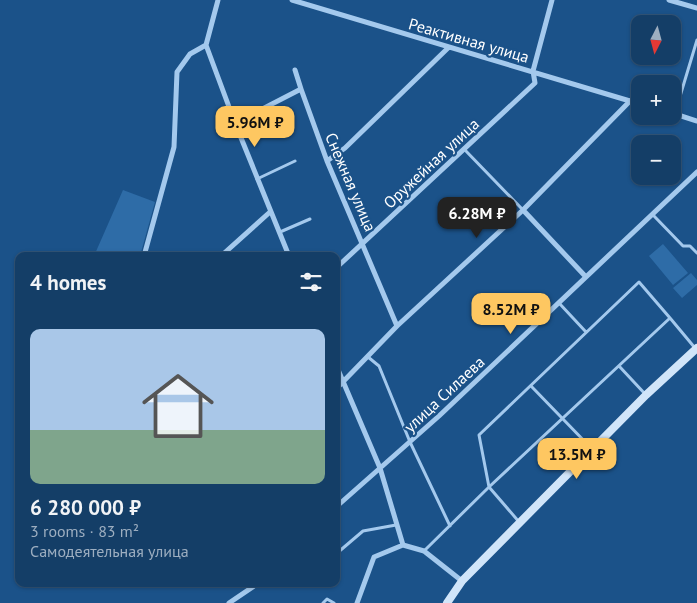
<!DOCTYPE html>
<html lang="en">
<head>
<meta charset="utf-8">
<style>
  body { margin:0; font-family:"PT Sans",sans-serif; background:#1d456d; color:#f1f3f6; height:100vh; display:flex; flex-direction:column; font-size:19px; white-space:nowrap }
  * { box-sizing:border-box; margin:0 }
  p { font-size:16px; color:#9daec0 }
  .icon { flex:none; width:28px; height:28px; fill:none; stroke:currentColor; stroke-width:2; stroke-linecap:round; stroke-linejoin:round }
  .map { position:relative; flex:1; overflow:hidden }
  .panel { position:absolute; left:15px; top:252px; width:325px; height:335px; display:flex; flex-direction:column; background:#143e67; border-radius:10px; box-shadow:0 1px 4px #0004,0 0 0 1px #33577b }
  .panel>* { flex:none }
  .needle { width:32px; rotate:186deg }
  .tools { position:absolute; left:631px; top:15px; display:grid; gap:10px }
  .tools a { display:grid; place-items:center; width:50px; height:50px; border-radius:10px; background:#143e67; box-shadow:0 1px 4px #0004,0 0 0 1px #33577b; font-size:25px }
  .price { position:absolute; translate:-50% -42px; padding:0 11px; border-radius:10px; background:#fec761; color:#111; font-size:16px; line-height:32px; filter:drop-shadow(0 1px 2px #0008) }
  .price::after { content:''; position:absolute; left:50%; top:30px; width:15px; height:11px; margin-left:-8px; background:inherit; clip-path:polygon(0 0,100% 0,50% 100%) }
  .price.selected { background:#222; color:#fff }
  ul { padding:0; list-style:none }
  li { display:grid; align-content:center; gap:10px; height:265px; padding:0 15px }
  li+li { border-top:1px solid #33577b }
  li span { display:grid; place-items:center; height:155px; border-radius:10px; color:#555 }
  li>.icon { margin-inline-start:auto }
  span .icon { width:90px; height:90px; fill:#fffc; stroke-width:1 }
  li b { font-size:21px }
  h2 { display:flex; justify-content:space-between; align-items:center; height:60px; padding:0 15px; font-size:21px }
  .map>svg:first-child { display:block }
</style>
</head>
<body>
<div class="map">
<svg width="697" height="603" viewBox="0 0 697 603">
  <rect width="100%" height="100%" fill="#1b5289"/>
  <path fill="#2e6ca7" d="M123,190L155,202L140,256H94Z
    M663,244L688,273L673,285L649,256Z
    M691,273L697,280V285L682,298L673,288Z"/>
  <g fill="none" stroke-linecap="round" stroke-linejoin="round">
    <path stroke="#a4c9ed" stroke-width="3" d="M675,113L697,40
      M464,149L523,210
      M257,179L295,161
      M654,216L683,246H690L697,253
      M280,232L310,219
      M559,303L586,332
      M368,357L379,366L410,442L450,526
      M619,366L646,395
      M531,386L591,448
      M520,523L489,487L670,318L695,348
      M424,551L489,487L479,435L639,282L670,318
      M336,554L363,531L396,525
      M323,603L327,599L334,603"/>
    <path stroke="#a4c9ed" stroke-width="5" d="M292,0L640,104
      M669,0L697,8
      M206,45L235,123L289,256
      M206,45L218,0
      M295,70L301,89
      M672,113L697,121
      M235,123L301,89L327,161L397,326
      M327,161L345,148L448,48
      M523,210L586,277
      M144,256L174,147L177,72L190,54L206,45
      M221,256L270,212
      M336,268L535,83L533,71L552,0
      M336,365L380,468L403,545L424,551L462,581
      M336,389L397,326L523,210L630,101
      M336,507L439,416L697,172
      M229,603L257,584
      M357,603L374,557L403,545"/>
    <path stroke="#d1e5f9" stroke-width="8" d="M447,603L462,581L646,395L697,348"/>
  </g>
  <g text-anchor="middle" stroke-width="4.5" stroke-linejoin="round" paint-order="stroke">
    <g font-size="16" fill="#fff" stroke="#1b5289">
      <text transform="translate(469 40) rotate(16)" y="6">Реактивная улица</text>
      <text transform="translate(431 163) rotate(-43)" y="6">Оружейная улица</text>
      <text transform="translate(351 182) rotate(67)" y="6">Снежная улица</text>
      <text transform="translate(444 394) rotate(-43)" y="6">улица Силаева</text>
    </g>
  </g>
</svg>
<div class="tools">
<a><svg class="needle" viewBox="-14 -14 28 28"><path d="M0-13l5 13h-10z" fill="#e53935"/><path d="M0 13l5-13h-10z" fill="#9daec0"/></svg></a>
<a>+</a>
<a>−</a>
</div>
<b class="price" style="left:255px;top:148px">5.96M ₽</b>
<b class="price selected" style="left:477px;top:239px">6.28M ₽</b>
<b class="price" style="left:511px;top:335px">8.52M ₽</b>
<b class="price" style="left:577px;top:480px">13.5M ₽</b>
<section class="panel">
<h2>4 homes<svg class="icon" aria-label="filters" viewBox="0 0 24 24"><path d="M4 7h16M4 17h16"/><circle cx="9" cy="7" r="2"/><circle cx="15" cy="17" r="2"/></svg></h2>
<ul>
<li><span style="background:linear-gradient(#a9c7e8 65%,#7fa58c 0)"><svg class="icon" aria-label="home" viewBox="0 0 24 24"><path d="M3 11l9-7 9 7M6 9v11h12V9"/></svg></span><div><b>6 280 000 ₽</b><p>3 rooms · 83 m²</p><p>Самодеятельная улица</p></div></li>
</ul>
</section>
</div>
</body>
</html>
